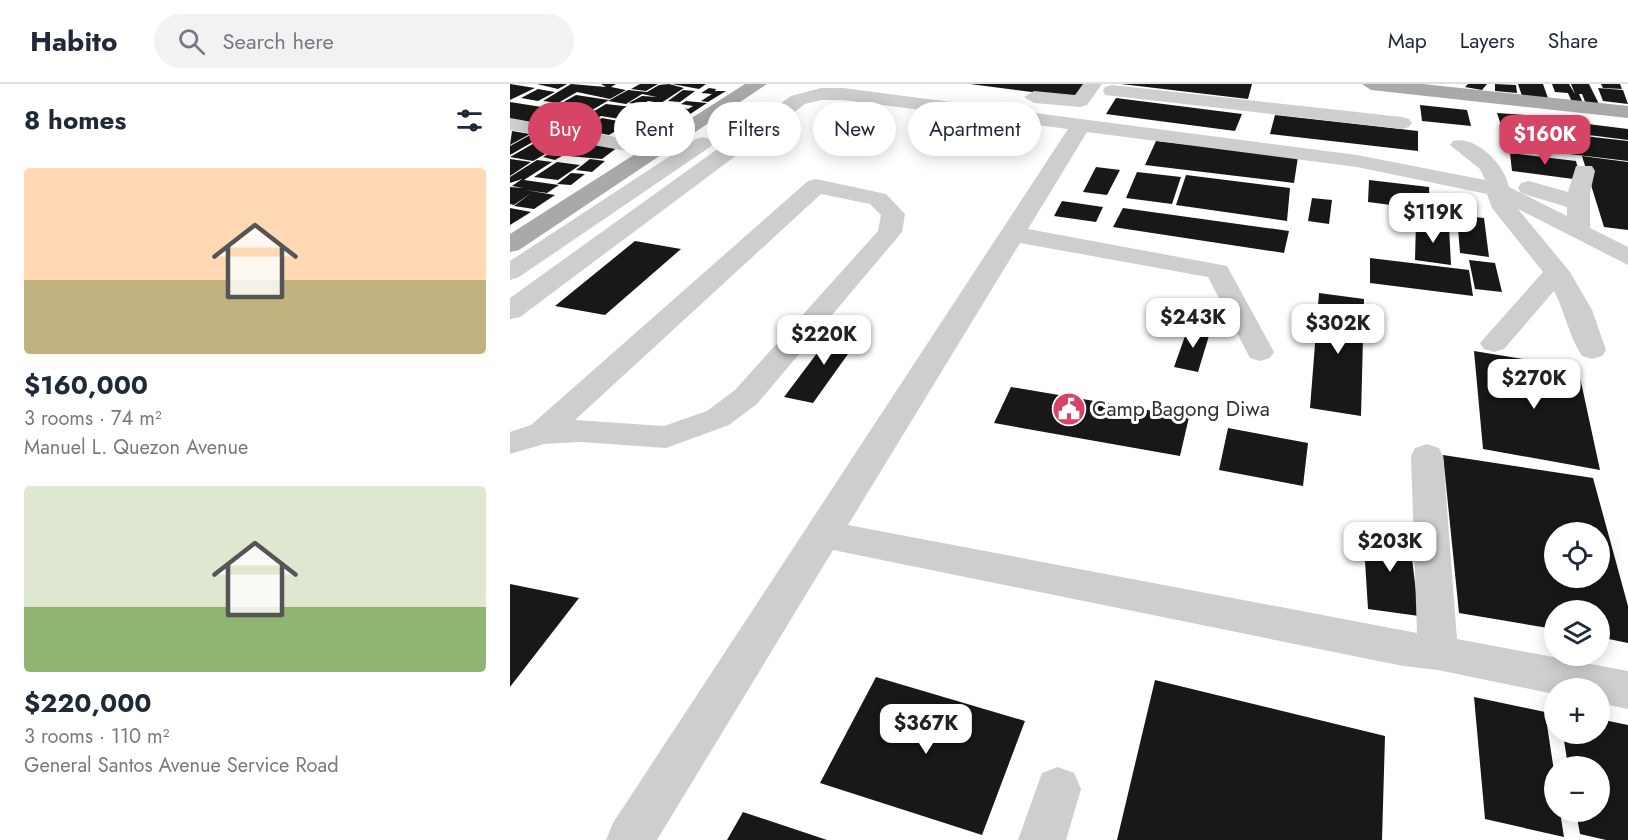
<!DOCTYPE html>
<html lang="en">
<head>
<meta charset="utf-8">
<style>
  body { margin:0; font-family:Jost,sans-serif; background:#f2f2f3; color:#1f2937; height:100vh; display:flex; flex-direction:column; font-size:22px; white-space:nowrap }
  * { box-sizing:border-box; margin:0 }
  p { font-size:20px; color:#747a83 }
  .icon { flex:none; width:33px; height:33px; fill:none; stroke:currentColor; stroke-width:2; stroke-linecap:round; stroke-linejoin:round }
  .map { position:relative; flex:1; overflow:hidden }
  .side { display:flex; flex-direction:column; background:#fff; width:510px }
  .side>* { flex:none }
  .top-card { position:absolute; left:18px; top:18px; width:570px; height:54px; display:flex; gap:12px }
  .fabs { position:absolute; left:1034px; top:438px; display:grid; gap:12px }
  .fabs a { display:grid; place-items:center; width:66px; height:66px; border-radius:50%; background:#fff; box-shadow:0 3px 15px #0003; font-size:30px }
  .price { position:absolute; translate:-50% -51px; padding:0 14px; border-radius:12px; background:#fff; color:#222; font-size:20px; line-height:39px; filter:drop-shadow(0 2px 3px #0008) }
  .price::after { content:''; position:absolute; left:50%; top:36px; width:18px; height:14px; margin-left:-9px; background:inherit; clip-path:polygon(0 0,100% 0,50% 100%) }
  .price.on { background:#d64566; color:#fff }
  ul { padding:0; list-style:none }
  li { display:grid; align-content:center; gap:12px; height:318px; padding:0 24px }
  li span { display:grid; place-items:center; height:186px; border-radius:6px; color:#555 }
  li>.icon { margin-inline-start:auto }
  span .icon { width:108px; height:108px; fill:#fffc; stroke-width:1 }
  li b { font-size:26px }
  h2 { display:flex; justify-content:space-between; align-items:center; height:72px; padding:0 24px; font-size:26px }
  .chip { padding:0 21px; border-radius:27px; background:#fff; box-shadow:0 3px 15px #0003; font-size:21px; line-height:54px }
  .chip.on { background:#d64566; color:#fff }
  header { display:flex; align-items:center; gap:36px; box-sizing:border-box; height:84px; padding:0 30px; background:#fff; border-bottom:2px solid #e0e1e3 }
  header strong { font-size:28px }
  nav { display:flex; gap:33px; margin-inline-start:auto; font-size:21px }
  .search { width:420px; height:54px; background:#f2f2f3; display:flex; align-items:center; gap:15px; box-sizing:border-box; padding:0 21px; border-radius:33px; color:#747a83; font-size:22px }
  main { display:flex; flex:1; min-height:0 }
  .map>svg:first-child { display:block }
</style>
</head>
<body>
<header>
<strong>Habito</strong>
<div class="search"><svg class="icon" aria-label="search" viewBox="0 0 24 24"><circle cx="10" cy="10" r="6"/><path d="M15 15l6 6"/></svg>Search here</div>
<nav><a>Map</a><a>Layers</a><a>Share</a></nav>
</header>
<main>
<section class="side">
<h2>8 homes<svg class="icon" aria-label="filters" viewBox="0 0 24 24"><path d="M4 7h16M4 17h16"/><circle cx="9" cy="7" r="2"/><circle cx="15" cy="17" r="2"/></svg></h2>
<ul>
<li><span style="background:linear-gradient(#ffd9b3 60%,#c2b280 0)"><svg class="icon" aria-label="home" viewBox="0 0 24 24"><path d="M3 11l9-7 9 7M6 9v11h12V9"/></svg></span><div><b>$160,000</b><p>3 rooms · 74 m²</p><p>Manuel L. Quezon Avenue</p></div></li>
<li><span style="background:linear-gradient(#dfe7d0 65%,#8fb573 0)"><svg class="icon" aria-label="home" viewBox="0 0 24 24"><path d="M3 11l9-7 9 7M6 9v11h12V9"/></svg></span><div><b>$220,000</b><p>3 rooms · 110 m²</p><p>General Santos Avenue Service Road</p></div></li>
</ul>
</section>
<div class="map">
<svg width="1118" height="756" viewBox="0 0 1118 756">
  <rect width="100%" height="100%" fill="#fff"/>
  <path fill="#181818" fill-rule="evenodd" d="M0,0L25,4L0,16Z
    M27,0H57L48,5Z
    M61,0L96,3L91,0H106L101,3L116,6L100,15L67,8L48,19L33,17Z
    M130,0H148L136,7L121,5Z
    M159,0L174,4L151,19L138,17L131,21L119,19L132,12L147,13L132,10L116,20L98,17L118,6L137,8L149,1Z
    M162,0H196L189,5Z
    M460,0H578L569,14Z
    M611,0H742L738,15Z
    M958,0H977L972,6L955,3Z
    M985,0L1006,1L1007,9L985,7Z
    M1008,0H1033L1038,14L1012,12Z
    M1042,0H1059L1065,10L1061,0H1079L1090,22L1076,20L1072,10H1069L1073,19L1062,18L1058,9L1045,8Z
    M1091,0H1110L1112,5L1093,4Z
    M199,4L206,5L205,7H216L198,18L191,17L202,10L191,9Z
    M1088,4L1113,6L1118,20L1093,17Z
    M28,5L45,8L28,17L11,14Z
    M173,6L185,7L170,18L158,17Z
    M66,11L99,16L77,29L43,24Z
    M606,14L732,30L725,47L596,30Z
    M176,17L197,19L168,38L161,37L173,28L161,26L166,23L178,25L183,22L171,20Z
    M0,18L44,25L19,39L0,35Z
    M139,18L152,20L165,19L156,25L132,22Z
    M96,20L148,26L135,35L146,28L162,30L152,37L162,39L143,51L110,46L124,37L111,35L116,31L110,35L91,32L85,36L71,35Z
    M910,21L957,26L961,42L912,37Z
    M45,27L60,30L74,31L58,41L45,39L50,35L43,39L27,36Z
    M987,29L1015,31L1020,43L991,41Z
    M765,31L908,47V67L760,50Z
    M92,34L119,39L99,51L72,46Z
    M1029,34L1118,45V56L1031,45Z
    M68,37L83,39L74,44L59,42Z
    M1012,45L1118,57V77L1017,65Z
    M2,47L20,50L0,61Z
    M22,50L33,52L0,71V62Z
    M35,53L58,57L23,77L0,73Z
    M646,57L788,73L784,99L635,81Z
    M57,60L69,62L45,76L33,73Z
    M74,60L108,63L92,75L58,72Z
    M1000,69L1066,77L1071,96L1002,87Z
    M1072,72L1118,78V146L1094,143Z
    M0,75L21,78L0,92Z
    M80,75L95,77L82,88L66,86Z
    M27,76L42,78L14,96L49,101L37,109L15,106L45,111L24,125L4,122L21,109L4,121L0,120V103L13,104L2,102L12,95L0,99V93Z
    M47,78L70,81L48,96L24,93Z
    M586,83L610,86L597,111L573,108Z
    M627,88L671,93L662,120L616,114Z
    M61,89L75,90L61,101L47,100Z
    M676,91L780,104L777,137L666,121Z
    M859,96L919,103L920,126L858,118Z
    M802,114L822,116L819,140L798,137Z
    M552,117L593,123L586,138L544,132Z
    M0,124L21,128L0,141Z
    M613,124L779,147L774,169L603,143Z
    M947,131L974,134L979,173L950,169Z
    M906,138L939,143L941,181L905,176Z
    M125,157L171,165L95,231L45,222Z
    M860,174L959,186L963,212L860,199Z
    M959,176L985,179L992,208L965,205Z
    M809,209L854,215L851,332L800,324Z
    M679,241L701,245L688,288L664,283Z
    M326,244L353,249L303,319L274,313Z
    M964,267L1068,284L1090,386L973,365Z
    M501,303L679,333L670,372L484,339Z
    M718,344L798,359L793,402L709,386Z
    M933,371L1083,394L1118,522V559L1089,553V526H1044V545L949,529ZM1044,448H1089V494H1044Z
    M853,445L899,450L909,532L858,525Z
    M0,500L69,514L0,603Z
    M366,593L515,637L472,751L310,699Z
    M645,596L875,652L872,756H607Z
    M964,613L1035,628L1044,687V728H1050L1054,753L975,735Z
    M1089,635L1118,641V756H1096L1070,750L1066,728H1089V682H1058L1053,650H1089Z
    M233,728L317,756H217Z"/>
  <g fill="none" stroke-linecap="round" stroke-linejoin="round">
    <path fill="#cecece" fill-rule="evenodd" d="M573,0H592L577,21L570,23L524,19L514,13L524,7L565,11Z
      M602,1L892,33L899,35L902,39L899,43L892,45L595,11L593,7L595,3Z
      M311,4H333L847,71L975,96L970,85L940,61L943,57C966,51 995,81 999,103L1057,132V123L1011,109L1008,104L1011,99L1019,97L1058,108L1066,82H1082L1085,87L1080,109V144L1118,163V181L1008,125L1060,188L1082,226L1096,266L1092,272L1082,275L1072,272C1059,253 1055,228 1044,207L994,265L984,268L974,265L970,259L1033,188L982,124L977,110L847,83L577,48L518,145L717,182L764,268L760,274L750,277L740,274L698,193L510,159L338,441L907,549L901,372L905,364L917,360L929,364L933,372L947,555L1118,587V625L1089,619V604H1044V610L928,586L893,582L323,466L147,756H96L103,739L558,45L333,16H311L295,20L10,233L0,235V214L281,12Z
      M0,34L133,58L140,60L143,64L140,68L133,70L0,46Z
      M193,53L200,55L203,59L200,63L9,193L0,196V177L186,55Z
      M306,95L376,110L395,130L392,148L247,320L219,341L156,364L71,358L34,360L0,370V348L21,341L298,97ZM311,110L360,120L371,131L368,147L225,306L197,327L154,342L65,336Z
      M548,683L564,689L571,705L556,756H508L532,689Z"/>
    <path fill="#a9a9a9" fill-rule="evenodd" d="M235,0H257L9,166L0,168V150Z
      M852,0H913L1118,22V34L861,6Z"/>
  </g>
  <defs>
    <symbol id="civic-disc" viewBox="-11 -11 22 22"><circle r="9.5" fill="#d64566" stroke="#fff"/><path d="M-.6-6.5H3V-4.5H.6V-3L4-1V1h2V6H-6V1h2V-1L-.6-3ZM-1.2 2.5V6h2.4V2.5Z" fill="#fff"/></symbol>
  </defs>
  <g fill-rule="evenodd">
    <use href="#civic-disc" x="540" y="306" width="38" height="38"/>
  </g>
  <g text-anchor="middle" stroke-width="6" stroke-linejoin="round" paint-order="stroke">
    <g font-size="21" fill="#313131" stroke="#fff" text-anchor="start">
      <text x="582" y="332">Camp Bagong Diwa</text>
    </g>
  </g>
</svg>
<div class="fabs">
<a><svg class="icon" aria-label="locate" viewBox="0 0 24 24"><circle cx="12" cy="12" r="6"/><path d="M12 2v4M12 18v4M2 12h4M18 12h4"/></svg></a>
<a><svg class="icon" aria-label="layers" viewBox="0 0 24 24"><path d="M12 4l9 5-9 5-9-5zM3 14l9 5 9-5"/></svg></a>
<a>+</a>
<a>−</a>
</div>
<b class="price on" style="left:1035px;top:82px">$160K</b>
<b class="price" style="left:923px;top:160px">$119K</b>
<b class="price" style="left:683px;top:265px">$243K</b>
<b class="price" style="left:828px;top:271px">$302K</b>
<b class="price" style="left:314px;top:282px">$220K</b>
<b class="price" style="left:1024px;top:326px">$270K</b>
<b class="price" style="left:880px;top:489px">$203K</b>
<b class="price" style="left:416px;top:671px">$367K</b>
<div class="top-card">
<a class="chip on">Buy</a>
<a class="chip">Rent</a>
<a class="chip">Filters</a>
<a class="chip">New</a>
<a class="chip">Apartment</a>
</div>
</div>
</main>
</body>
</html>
